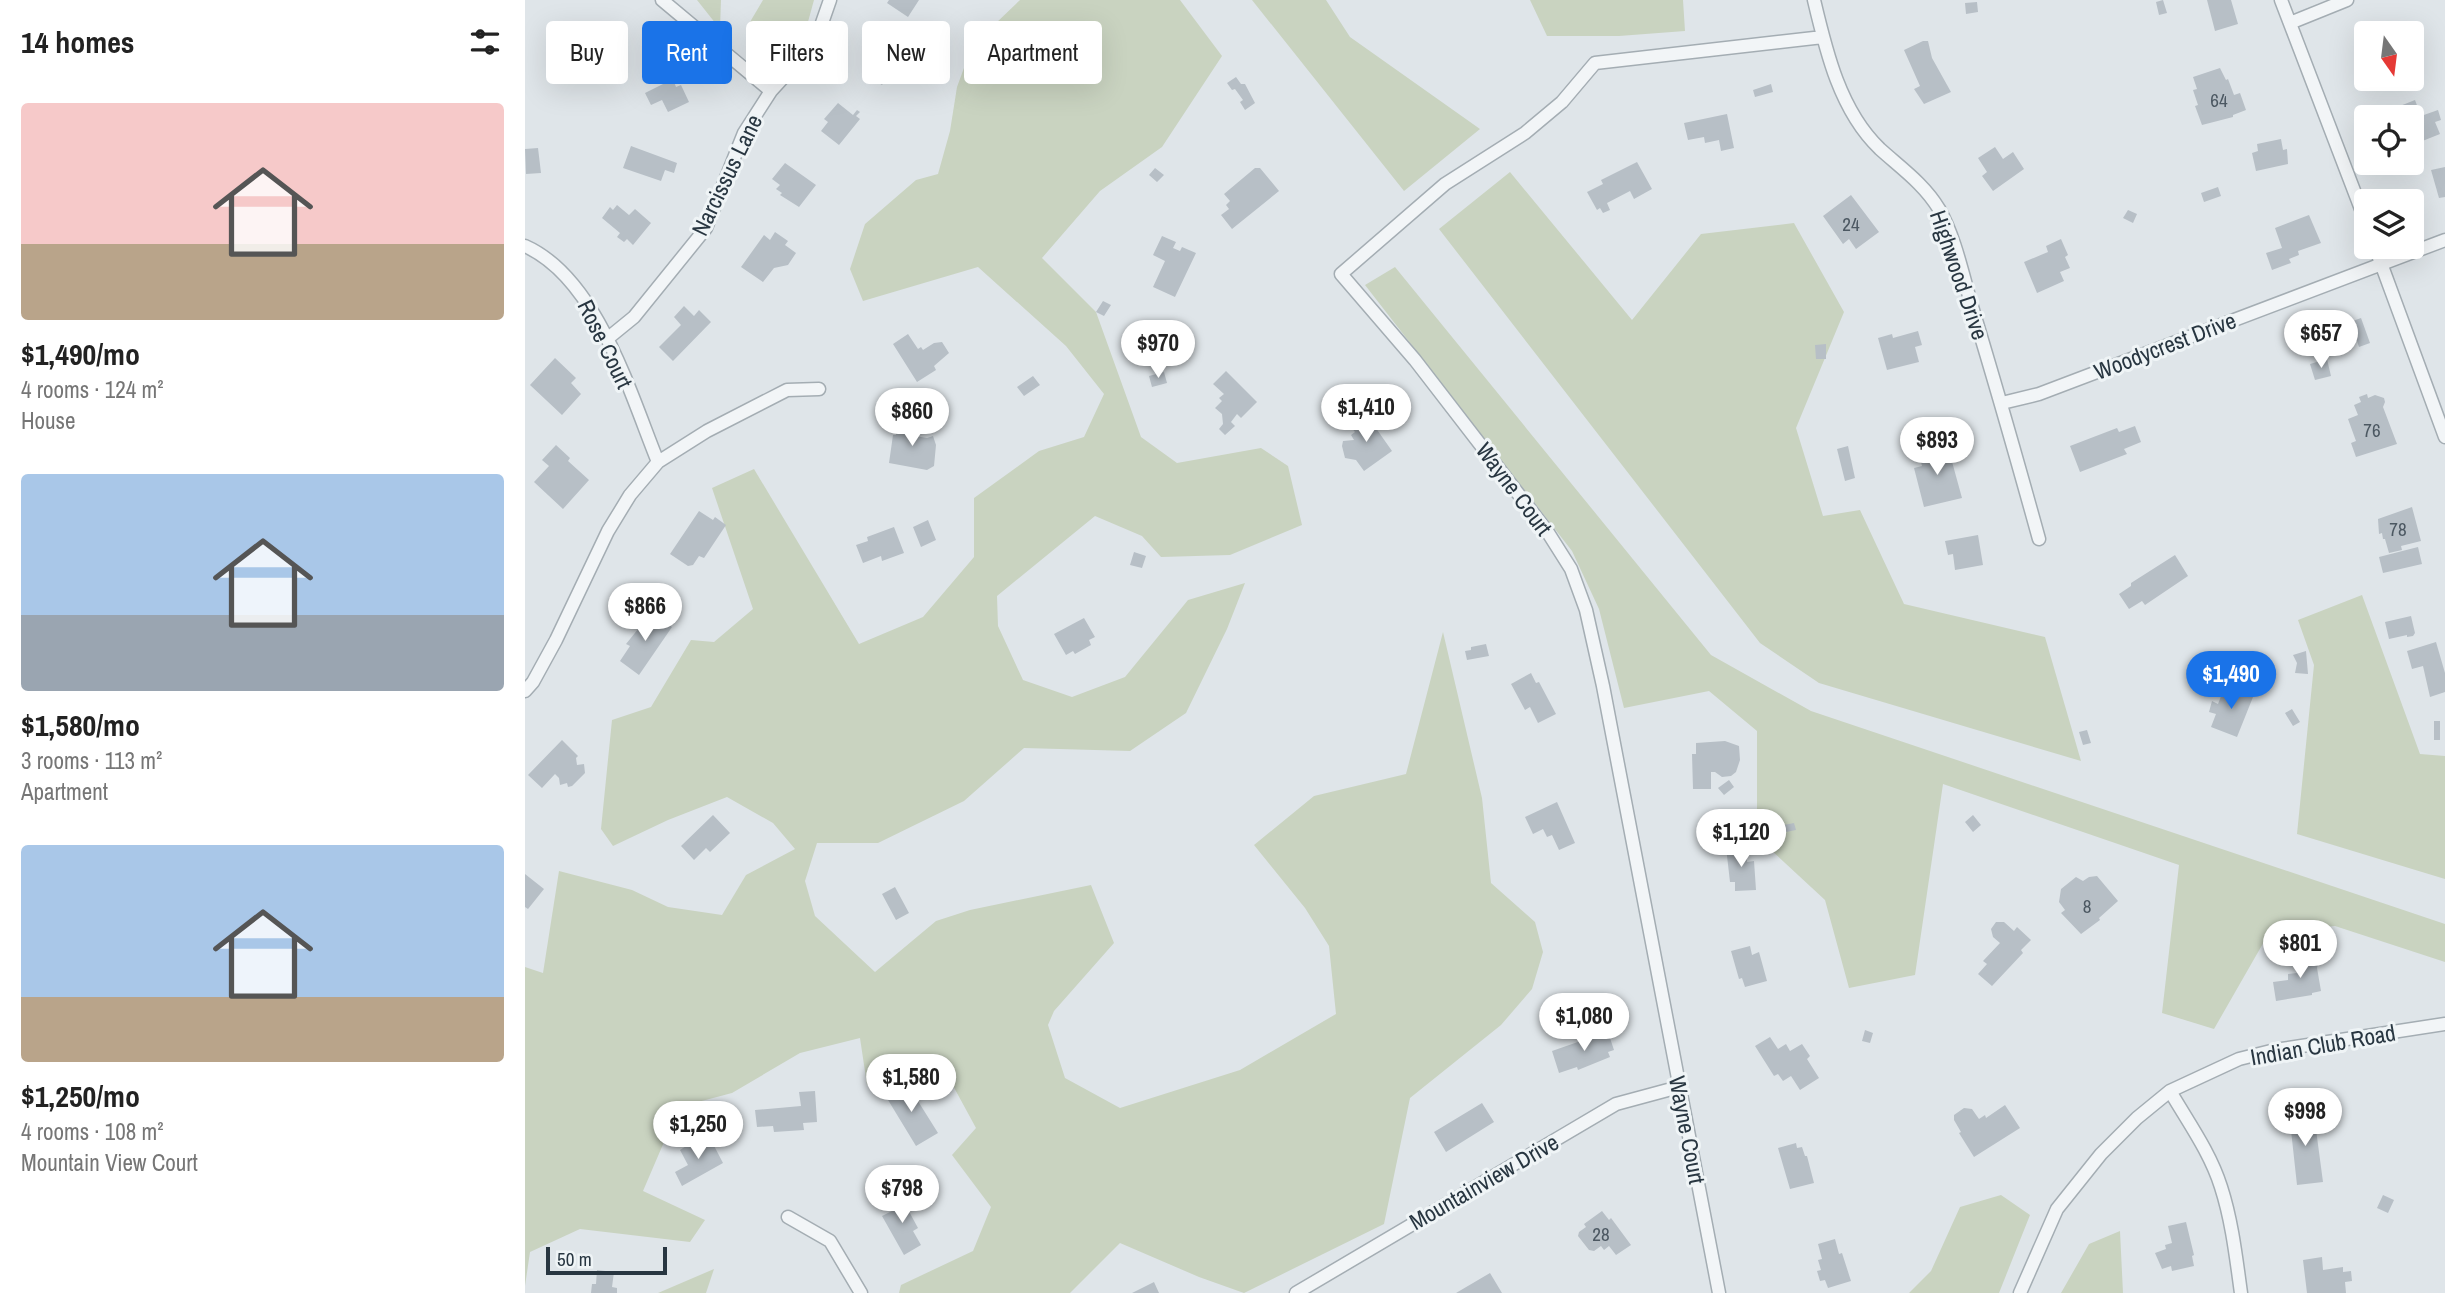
<!DOCTYPE html>
<html lang="en">
<head>
<meta charset="utf-8">
<style>
  body { margin:0; font-family:"Archivo Narrow",sans-serif; background:#f6f6f6; color:#222; height:100vh; display:flex; flex-direction:column; font-size:26px; white-space:nowrap }
  * { box-sizing:border-box; margin:0 }
  p { font-size:23px; color:#767676 }
  .icon { flex:none; width:38px; height:38px; fill:none; stroke:currentColor; stroke-width:2; stroke-linecap:round; stroke-linejoin:round }
  .map { position:relative; flex:1; overflow:hidden }
  .drawer { display:flex; flex-direction:column; background:#fff; width:525px }
  .drawer>* { flex:none }
  .top-card { position:absolute; left:21px; top:21px; width:665px; height:63px; display:flex; gap:14px }
  .needle { width:46px; rotate:166deg }
  .controls { position:absolute; left:1829px; top:21px; display:grid; gap:14px }
  .controls a { display:grid; place-items:center; width:70px; height:70px; border-radius:7px; background:#fff; box-shadow:0 7px 28px #0002; font-size:35px }
  .scale { position:absolute; left:21px; bottom:18px; width:121px; box-sizing:border-box; padding-left:7px; border:4px solid #283641; border-top:0; font-size:19px; line-height:24px; white-space:nowrap; color:#283641; -webkit-text-stroke:5px #eff4f6; paint-order:stroke }
  .price { position:absolute; translate:-50% -60px; padding:0 16px; border-radius:24px; background:#fff; color:#222; font-size:23px; line-height:46px; filter:drop-shadow(0 2px 4px #0008) }
  .price::after { content:''; position:absolute; left:50%; top:42px; width:21px; height:16px; margin-left:-10px; background:inherit; clip-path:polygon(0 0,100% 0,50% 100%) }
  .price.current { background:#1a73e8; color:#fff }
  ul { padding:0; list-style:none }
  li { display:grid; align-content:center; gap:14px; height:371px; padding:0 21px }
  li span { display:grid; place-items:center; height:217px; border-radius:7px; color:#555 }
  li>.icon { margin-inline-start:auto }
  span .icon { width:126px; height:126px; fill:#fffc; stroke-width:1 }
  li b { font-size:30px }
  h2 { display:flex; justify-content:space-between; align-items:center; height:84px; padding:0 21px; font-size:30px }
  .pill { padding:0 24px; border-radius:7px; background:#fff; box-shadow:0 7px 28px #0002; font-size:24px; line-height:63px }
  .pill.current { background:#1a73e8; color:#fff }
  main { display:flex; flex:1; min-height:0 }
  .map>svg:first-child { display:block }
</style>
</head>
<body>
<main>
<section class="drawer">
<h2>14 homes<svg class="icon" aria-label="filters" viewBox="0 0 24 24"><path d="M4 7h16M4 17h16"/><circle cx="9" cy="7" r="2"/><circle cx="15" cy="17" r="2"/></svg></h2>
<ul>
<li><span style="background:linear-gradient(#f6c9c9 65%,#b9a48a 0)"><svg class="icon" aria-label="home" viewBox="0 0 24 24"><path d="M3 11l9-7 9 7M6 9v11h12V9"/></svg></span><div><b>$1,490/mo</b><p>4 rooms · 124 m²</p><p>House</p></div></li>
<li><span style="background:linear-gradient(#a9c7e8 65%,#9aa5b1 0)"><svg class="icon" aria-label="home" viewBox="0 0 24 24"><path d="M3 11l9-7 9 7M6 9v11h12V9"/></svg></span><div><b>$1,580/mo</b><p>3 rooms · 113 m²</p><p>Apartment</p></div></li>
<li><span style="background:linear-gradient(#a9c7e8 70%,#b9a48a 0)"><svg class="icon" aria-label="home" viewBox="0 0 24 24"><path d="M3 11l9-7 9 7M6 9v11h12V9"/></svg></span><div><b>$1,250/mo</b><p>4 rooms · 108 m²</p><p>Mountain View Court</p></div></li>
</ul>
</section>
<div class="map">
<svg width="1920" height="1293" viewBox="0 0 1920 1293">
  <rect width="100%" height="100%" fill="#dfe5e9"/>
  <path fill="#c9d3c0" d="M172,0H196L195,29Z
    M238,0H289L278,40L250,69L222,45L225,22Z
    M495,0H655L697,56L637,147L575,191L517,258L571,312L616,437L652,463L736,448L763,466L777,525L705,555L636,557L617,536L570,516L472,596L473,626L498,680L547,697L600,677L663,600L720,583L702,629L661,713L605,751L499,748L439,801L353,843H292L280,881L290,916L350,972L411,921L445,910L566,885L589,943L529,1011L523,1025L540,1078L595,1108L715,1070L811,1014L804,946L780,908L729,845L789,796L881,774L918,632L957,798L966,883L1010,922L1018,952L1007,989L976,1025L885,1098L859,1224L719,1293L674,1277L595,1243L545,1293H374L376,1285L448,1251L466,1207L427,1155L451,1128L420,1071L398,1063L342,1085L335,1038L275,1053L207,1093L154,1107L118,1191L180,1220L165,1242L55,1229L5,1252L0,1286V967L18,973L34,871L107,890L143,907L197,915L221,875L270,849L248,823L202,797L143,820L88,846L76,829L87,720L126,707L166,640L189,642L228,609L187,488L229,469L334,644L398,617L449,557V498L514,451L559,437L579,394L541,346L453,267L338,301L325,269L340,224L391,180L413,174L425,131L432,87L447,46Z
    M727,0H801L825,37L955,129L879,191Z
    M1005,0H1158L1160,31L1094,36H1022Z
    M985,172L1107,320L1176,234L1269,223L1319,312L1271,428L1298,516L1335,510L1379,604L1520,637L1556,761L1294,683L1235,643L914,229Z
    M870,267L1186,655L1286,711L1920,924V962L1810,926L1744,933L1689,1029L1637,1013L1654,865L1418,784L1390,975L1324,988L1300,900L1232,837V731L1184,691L1099,708L1074,609L1047,551L840,285Z
    M1837,595L1895,754L1920,756V879L1772,834L1789,665L1773,620Z
    M1476,1195L1505,1215L1474,1293H1384L1406,1271L1435,1207Z
    M1595,1231L1598,1293H1536L1564,1244Z
    M189,1269L181,1293H133Z"/>
  <path fill="#b7bfc6" d="M364,0H394L383,17L362,3Z
    M1638,0L1642,13L1634,15L1631,2Z
    M1682,0H1706L1713,24L1690,31Z
    M1452,2L1453,12L1441,14L1440,3Z
    M65,26L76,36L84,27L95,37L72,62L61,53L67,46L56,36Z
    M1841,37V70L1838,71L1835,62L1838,61L1831,40Z
    M355,40L377,55L357,85L339,73L349,57L346,54Z
    M1398,41H1403L1407,58L1426,92L1399,104L1389,89L1395,86L1379,50Z
    M83,57L91,64L79,78L71,72Z
    M1695,68L1701,80L1703,79L1709,95L1715,93L1721,110L1708,115V117L1677,125L1670,106L1673,105L1668,90L1672,89L1668,77Z
    M711,77L716,84H720L730,103L720,110L715,102L718,100L710,89L707,90L702,83Z
    M148,79L151,87L156,85L164,102L143,112L137,100L126,105L120,93Z
    M1246,84L1248,92L1230,97L1228,90Z
    M1890,100L1896,116L1913,110L1916,120L1910,122L1915,134L1895,142L1890,128L1886,129V117H1868L1865,110Z
    M313,103L328,115L332,110L335,112L331,116L335,119L314,145L296,131L303,122L299,119Z
    M1202,114L1209,148L1196,151L1194,140L1180,143L1179,137L1163,140L1159,123Z
    M1756,139L1758,150L1762,149L1763,164L1731,171L1727,153L1733,151L1732,144Z
    M106,146L152,163L149,173L140,170L136,181L98,168Z
    M1470,147L1478,159L1488,152L1499,169L1468,191L1457,176L1462,172L1453,158Z
    M13,148L16,173L1,174L0,149Z
    M1112,162L1127,189L1109,199L1105,191L1082,203L1085,210L1078,213L1075,208L1072,210L1062,192L1078,184L1076,180Z
    M260,163L291,185L274,207L255,195L257,193L251,189L255,185L247,179Z
    M1920,167V197L1914,198L1906,170Z
    M630,168L639,175L632,182L624,175Z
    M730,168H735L754,191L707,229L696,215L704,209L701,205L705,201L699,194Z
    M1693,187L1696,196L1679,202L1676,193Z
    M1326,195L1354,232L1331,249L1324,239L1318,244L1298,216Z
    M92,205L104,215L110,209L126,223L108,245L102,239L99,242L92,237L95,233L77,218L85,207L88,210Z
    M1603,210L1612,214L1608,223L1598,218Z
    M1784,215L1796,243L1773,251L1774,255L1764,259L1766,263L1747,270L1741,253L1757,248L1750,228Z
    M250,232L263,241L260,245L271,253L263,265L249,268L238,282L216,267L239,235L245,240Z
    M637,236L651,242L648,248L655,251L657,247L671,253L650,297L628,287L640,261L628,255Z
    M1536,239L1543,255L1540,257L1545,268L1535,272L1539,281L1512,293L1499,262L1523,252L1521,246Z
    M578,301L586,305L579,316L571,312Z
    M159,306L169,316L174,310L186,322L148,361L134,347L156,325L149,317Z
    M1836,318L1845,343L1834,347L1832,341L1804,351L1803,349L1798,351L1794,341L1798,340L1795,333Z
    M1393,331L1397,345L1390,347L1394,362L1362,370L1353,338L1367,334L1368,338Z
    M383,334L393,349L396,347L398,350L409,343L417,342L424,353L409,366L411,370L392,382L368,344Z
    M1301,344V359H1291L1290,345Z
    M30,358L51,378L46,383L56,394L37,415L5,385Z
    M1802,359L1806,376L1790,380L1785,364Z
    M701,371L732,402L716,418L712,414L706,422L710,426L700,435L694,429L698,424L697,414L690,408L697,401L694,398L699,394L688,384Z
    M639,372L642,383L627,387L624,376Z
    M508,376L515,385L499,396L492,387Z
    M1842,394L1843,398L1850,395L1859,398L1860,402L1858,407L1872,444L1831,457L1826,443L1831,441L1823,419L1833,415L1829,405L1836,402L1834,397Z
    M841,414L867,451L839,471L831,460L820,458L817,446L818,441L829,440L826,435L830,432L825,426Z
    M373,419L392,422L390,436L402,438L408,436L411,445L409,466L402,470L364,463L368,435H371Z
    M1610,426L1616,442L1599,449L1602,454L1555,472L1545,446L1592,428L1594,432Z
    M1417,443L1421,459L1426,458L1437,498L1399,507L1389,468L1397,466L1393,449Z
    M31,445L45,458L43,461L64,480L38,509L9,482L24,466L17,460Z
    M1323,446L1330,478L1320,481L1312,449Z
    M1887,507L1896,541L1876,546L1877,550L1864,553L1860,539H1858L1857,533L1854,534L1853,519Z
    M174,511L188,520L190,517L201,525L179,558L174,556L168,565L163,566L145,554Z
    M403,520L411,540L396,547L388,527Z
    M369,527L379,553L357,561L356,556L338,563L331,545L343,541L342,537Z
    M1453,535L1458,565L1430,570L1428,554L1423,555L1420,541Z
    M1893,547L1897,564L1858,573L1854,557Z
    M609,552L621,556L617,568L605,565Z
    M1650,555L1663,576L1620,605L1617,601L1604,609L1594,594L1606,586V583Z
    M126,613L147,627L114,675L95,661L105,646L101,644Z
    M1886,616L1890,633L1888,636L1882,637V635L1864,639L1860,622Z
    M559,618L570,637L564,640L566,645L550,654L548,651L541,655L529,634Z
    M1911,642L1920,673V692L1905,697L1898,666L1887,669L1882,651Z
    M961,644L964,656L942,660L940,651L946,650V647Z
    M1781,651L1783,674L1770,673L1772,663L1768,655Z
    M1006,673L1011,683L1014,682L1031,714L1013,723L1005,707L1000,710L986,684Z
    M1700,686L1728,697L1712,737L1686,727L1691,714L1684,712L1687,701L1693,704Z
    M1767,709L1775,722L1768,726L1760,713Z
    M1909,721H1915V740H1909Z
    M1562,730L1566,743L1558,745L1554,732Z
    M37,740L53,756L51,758L52,765L59,764L60,773L47,786L43,787L42,783L35,785L34,778L30,774L17,788L3,775Z
    M1200,741L1214,746L1215,760L1211,772L1206,776L1197,777L1190,772H1186V789H1168L1167,754H1171V743Z
    M1204,780L1209,787L1199,795L1193,788Z
    M1032,802L1050,843L1034,850L1027,835L1022,837L1018,829L1008,834L1000,817Z
    M188,815L205,833L185,852L181,848L169,860L156,846Z
    M1448,815L1456,825L1448,832L1440,822Z
    M1269,823L1271,830L1261,832L1259,825Z
    M1221,846L1222,862L1229,861L1231,890L1210,891V882H1205L1201,847Z
    M0,874L19,889L3,909L0,907Z
    M1572,876L1593,901L1574,918L1575,920L1556,934L1536,913L1540,910L1534,902L1536,889L1551,877L1558,881L1564,877Z
    M370,887L384,913L371,920L357,894Z
    M1471,922H1479L1489,931L1492,927L1506,940L1496,950L1498,953L1467,986L1453,974L1462,964L1458,961L1475,943L1468,937L1466,929Z
    M1225,946L1227,955L1234,952L1242,981L1220,987L1217,978L1214,979L1206,951Z
    M1783,951L1796,953L1792,968L1796,991L1787,993V995L1751,1001L1748,982L1763,980V974L1772,973L1770,961L1781,959Z
    M1082,1029L1089,1050L1083,1052L1085,1057L1053,1070L1052,1067L1034,1073L1027,1051L1073,1035L1072,1032Z
    M1340,1030L1348,1033L1345,1043L1337,1041Z
    M1245,1037L1253,1049L1261,1044L1265,1051L1277,1044L1285,1056L1282,1059L1294,1078L1275,1090L1266,1076L1258,1081L1253,1074L1249,1076L1230,1046Z
    M381,1082L413,1133L391,1146L360,1095Z
    M290,1091L292,1122L278,1123L279,1130L249,1132L248,1126L232,1127L230,1110L276,1106L274,1092Z
    M957,1103L969,1122L921,1152L909,1132Z
    M1480,1105L1495,1128L1449,1157L1434,1133L1436,1132L1429,1120V1115L1439,1108L1447,1109L1454,1119L1460,1115L1461,1118Z
    M1785,1109L1787,1122H1790L1798,1182L1772,1185L1764,1112Z
    M185,1138L198,1163L157,1186L150,1172L163,1165L155,1150L166,1143L169,1147Z
    M1271,1143L1272,1148L1277,1147L1280,1156H1282L1289,1183L1265,1189L1253,1148Z
    M375,1195L393,1228L388,1231L396,1245L379,1255L357,1216L367,1211L362,1202Z
    M1858,1195L1869,1200L1863,1213L1852,1208Z
    M1077,1211L1084,1220L1086,1218L1106,1245L1091,1255L1084,1246L1079,1250L1076,1246L1069,1251L1064,1250L1053,1236L1054,1232L1061,1227L1059,1224Z
    M1661,1222L1669,1255L1667,1256L1669,1266L1647,1271L1646,1266L1637,1269L1630,1253L1641,1249L1640,1245L1647,1243L1643,1226Z
    M1310,1239L1314,1254L1317,1253L1326,1281L1303,1288L1300,1280L1295,1281L1292,1271L1296,1270L1293,1260L1297,1259L1293,1244Z
    M1797,1257L1798,1270L1818,1267V1272L1826,1271L1827,1281L1820,1282L1821,1293H1782L1778,1260Z
    M72,1270L89,1272L87,1287L92,1288V1293H66L67,1284H71Z
    M965,1273L977,1293H931Z
    M629,1282L634,1293H607Z"/>
  <g fill="none" stroke-linecap="round" stroke-linejoin="round">
    <defs>
      <path id="street" d="M137,0L246,91
        M1289,0C1301,51 1315,111 1355,149C1376,168 1399,184 1414,209C1431,239 1438,277 1448,310C1471,386 1493,463 1514,539
        M1756,0L1841,222
        M1765,23L1822,0
        M0,246C72,278 105,393 133,462
        M1850,247L1920,437
        M82,339L109,317L181,228L219,133L246,91L290,43L305,0
        M1477,403L1514,394L1920,240
        M0,691L8,682L31,640L83,531L105,495L133,462L182,431L262,390L294,389
        M1645,1091C1663,1122 1685,1152 1696,1187C1707,1221 1711,1257 1716,1293
        M263,1217L305,1241L336,1293
        M771,1293L1091,1104L1154,1087
        M1194,1293L1078,686L1061,610L1046,569L1022,531L890,360L816,274L920,184L1000,133L1037,102L1070,63L1298,37
        M1495,1293L1532,1209L1576,1154L1612,1118L1645,1091L1714,1059L1750,1050L1920,1024"/>
    </defs>
    <use href="#street" stroke="#a4adb3" stroke-width="15"/>
    <use href="#street" stroke="#f2f5f7" stroke-width="12"/>
  </g>
  <g text-anchor="middle" stroke-width="6" stroke-linejoin="round" paint-order="stroke">
    <g font-size="19" fill="#4c5862">
      <text x="1694" y="107">64</text>
      <text x="1326" y="231">24</text>
      <text x="1847" y="437">76</text>
      <text x="1873" y="536">78</text>
      <text x="1562" y="913">8</text>
      <text x="1076" y="1241">28</text>
    </g>
    <g font-size="23" fill="#283641" stroke="#eff4f6">
      <text transform="translate(202 175) rotate(-64)" y="8">Narcissus Lane</text>
      <text transform="translate(1434 275) rotate(71)" y="8">Highwood Drive</text>
      <text transform="translate(80 344) rotate(64)" y="8">Rose Court</text>
      <text transform="translate(1640 346) rotate(-21)" y="8">Woodycrest Drive</text>
      <text transform="translate(989 489) rotate(53)" y="8">Wayne Court</text>
      <text transform="translate(1798 1045) rotate(-10)" y="8">Indian Club Road</text>
      <text transform="translate(1162 1130) rotate(79)" y="8">Wayne Court</text>
      <text transform="translate(959 1182) rotate(-30)" y="8">Mountainview Drive</text>
    </g>
  </g>
</svg>
<div class="controls">
<a><svg class="needle" viewBox="-14 -14 28 28"><path d="M0-13l5 13h-10z" fill="#e53935"/><path d="M0 13l5-13h-10z" fill="#767676"/></svg></a>
<a><svg class="icon" aria-label="locate" viewBox="0 0 24 24"><circle cx="12" cy="12" r="6"/><path d="M12 2v4M12 18v4M2 12h4M18 12h4"/></svg></a>
<a><svg class="icon" aria-label="layers" viewBox="0 0 24 24"><path d="M12 4l9 5-9 5-9-5zM3 14l9 5 9-5"/></svg></a>
</div>
<div class="scale">50 m</div>
<b class="price" style="left:1796px;top:370px">$657</b>
<b class="price" style="left:633px;top:380px">$970</b>
<b class="price" style="left:841px;top:444px">$1,410</b>
<b class="price" style="left:387px;top:448px">$860</b>
<b class="price" style="left:1412px;top:477px">$893</b>
<b class="price" style="left:120px;top:643px">$866</b>
<b class="price current" style="left:1706px;top:711px">$1,490</b>
<b class="price" style="left:1216px;top:869px">$1,120</b>
<b class="price" style="left:1775px;top:980px">$801</b>
<b class="price" style="left:1059px;top:1053px">$1,080</b>
<b class="price" style="left:386px;top:1114px">$1,580</b>
<b class="price" style="left:1780px;top:1148px">$998</b>
<b class="price" style="left:173px;top:1161px">$1,250</b>
<b class="price" style="left:377px;top:1225px">$798</b>
<div class="top-card">
<a class="pill">Buy</a>
<a class="pill current">Rent</a>
<a class="pill">Filters</a>
<a class="pill">New</a>
<a class="pill">Apartment</a>
</div>
</div>
</main>
</body>
</html>
